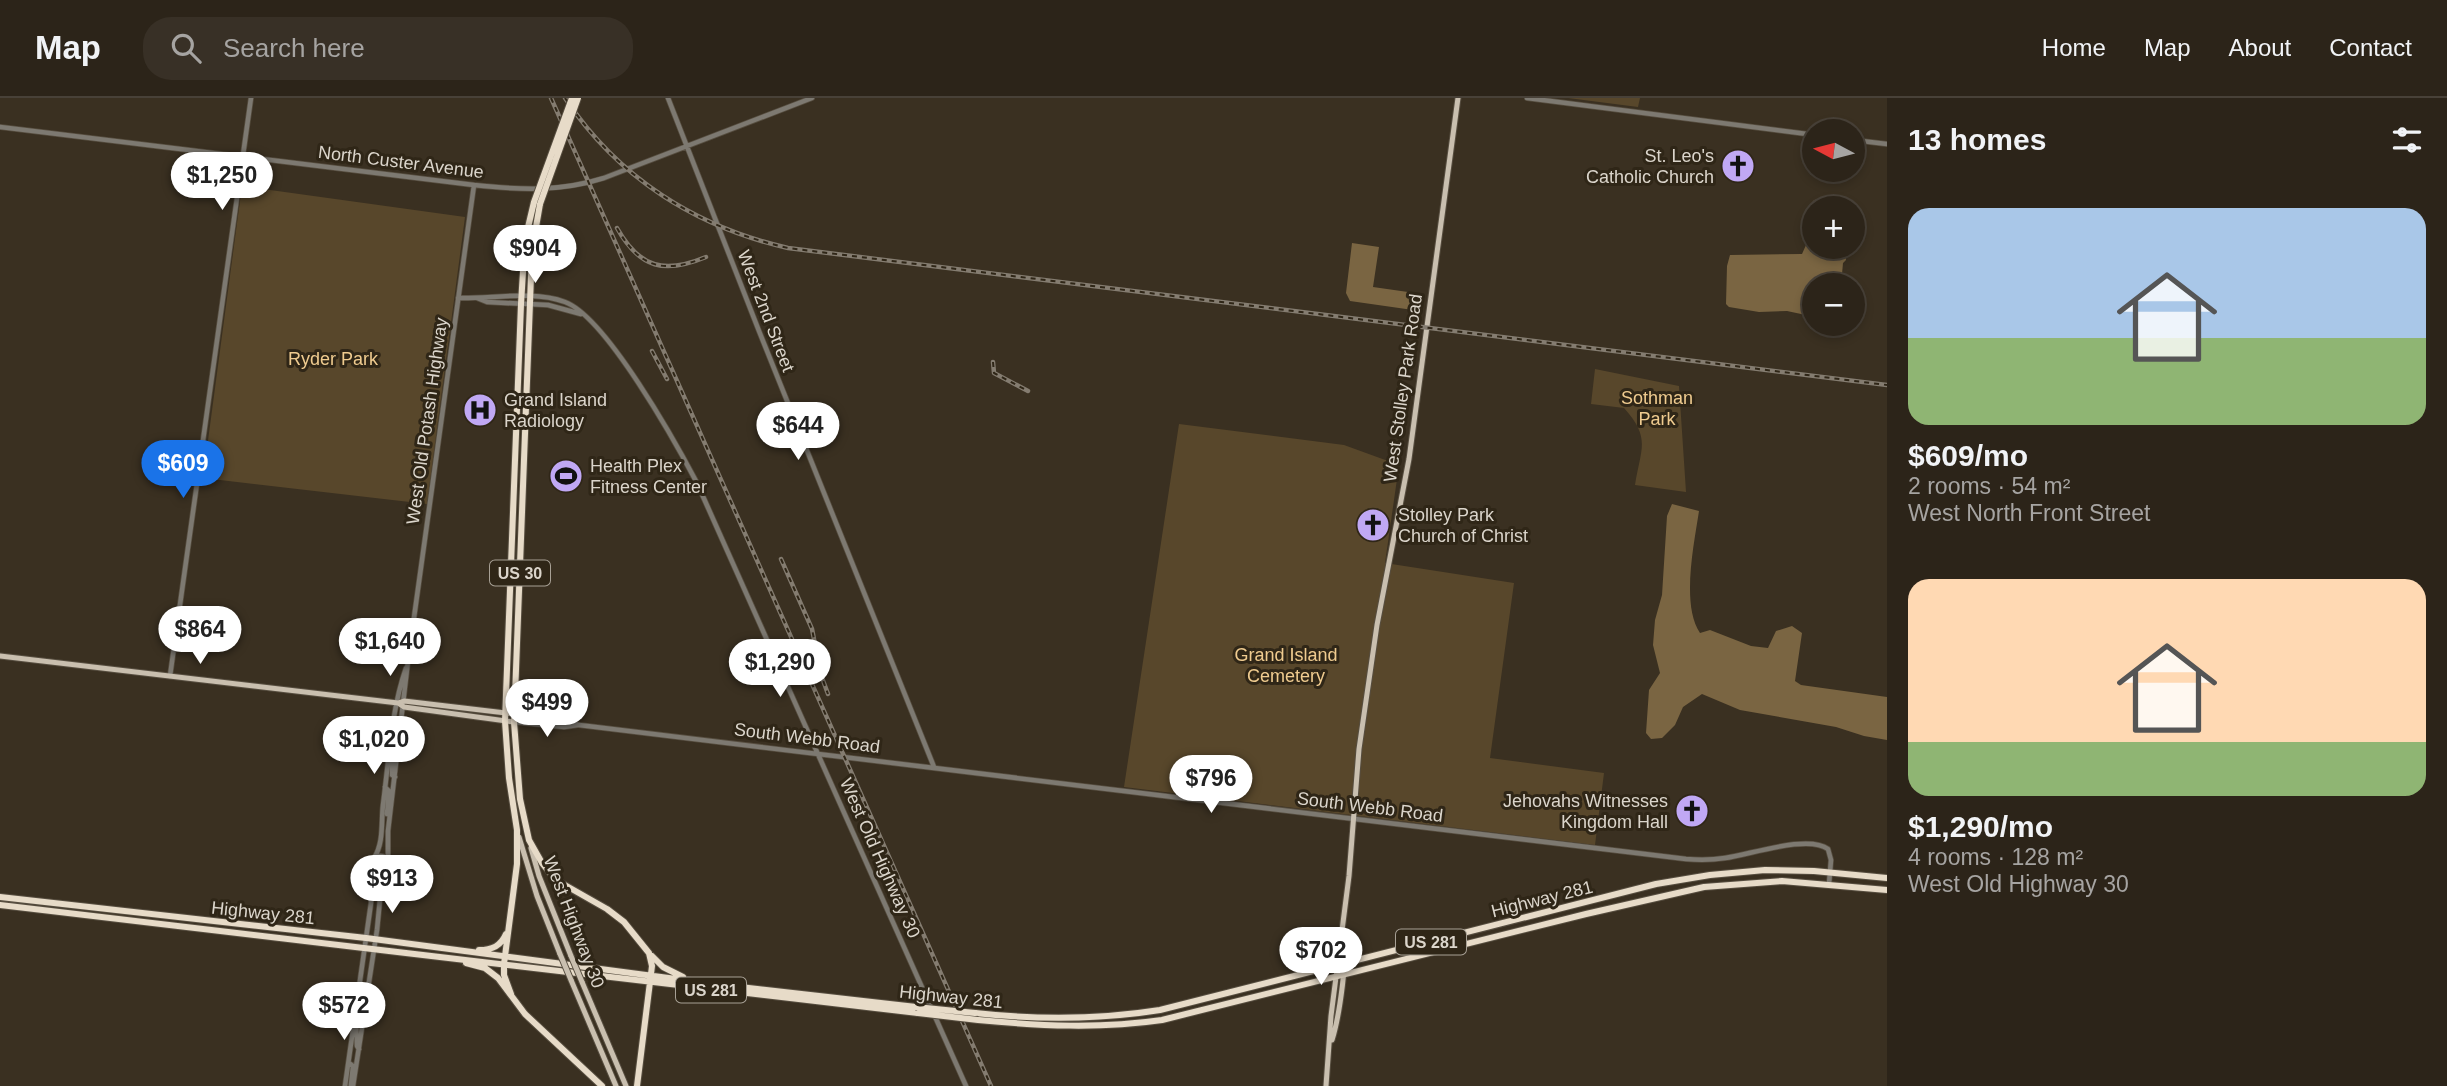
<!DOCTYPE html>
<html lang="en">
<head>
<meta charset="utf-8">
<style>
  body { margin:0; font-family:Arial,sans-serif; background:#383026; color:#f1f3f6; height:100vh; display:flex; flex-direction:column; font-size:26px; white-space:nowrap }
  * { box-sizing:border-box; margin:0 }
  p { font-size:23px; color:#a6a4a2 }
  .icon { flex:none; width:38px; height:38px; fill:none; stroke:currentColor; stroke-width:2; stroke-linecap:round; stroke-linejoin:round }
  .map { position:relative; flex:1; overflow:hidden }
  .details { display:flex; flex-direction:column; background:#2c2419; width:560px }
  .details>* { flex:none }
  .needle { width:46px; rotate:277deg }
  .buttons { position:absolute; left:1802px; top:21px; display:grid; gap:14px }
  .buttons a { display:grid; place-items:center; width:63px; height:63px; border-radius:50%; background:#2c2419; box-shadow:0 4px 10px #0003,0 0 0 2px #484138; font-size:35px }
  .price { position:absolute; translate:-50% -60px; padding:0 16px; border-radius:24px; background:#fff; color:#222; font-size:23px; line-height:46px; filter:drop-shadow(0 2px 4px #0008) }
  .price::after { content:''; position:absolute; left:50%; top:42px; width:21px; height:16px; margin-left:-10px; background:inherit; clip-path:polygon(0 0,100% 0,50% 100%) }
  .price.selected { background:#1a73e8; color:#fff }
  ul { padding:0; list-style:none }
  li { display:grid; align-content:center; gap:14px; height:371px; padding:0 21px }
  li span { display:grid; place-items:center; height:217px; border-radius:21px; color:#555 }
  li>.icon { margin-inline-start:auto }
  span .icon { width:126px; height:126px; fill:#fffc; stroke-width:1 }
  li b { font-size:30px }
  h2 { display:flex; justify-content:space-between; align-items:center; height:84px; padding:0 21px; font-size:30px }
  header { display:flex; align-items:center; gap:42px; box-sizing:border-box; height:98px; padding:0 35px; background:#2c2419; border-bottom:2px solid #484138 }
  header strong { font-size:33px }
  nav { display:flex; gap:38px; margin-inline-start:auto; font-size:24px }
  .search { width:490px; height:63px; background:#383026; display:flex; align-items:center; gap:18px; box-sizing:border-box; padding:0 24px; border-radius:28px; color:#a6a4a2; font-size:26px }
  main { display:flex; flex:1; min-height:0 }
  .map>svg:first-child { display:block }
</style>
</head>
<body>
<header>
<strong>Map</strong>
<div class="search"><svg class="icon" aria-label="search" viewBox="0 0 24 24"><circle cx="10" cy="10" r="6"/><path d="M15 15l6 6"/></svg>Search here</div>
<nav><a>Home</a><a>Map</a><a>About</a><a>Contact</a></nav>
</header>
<main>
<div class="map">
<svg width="1887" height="988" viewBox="0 0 1887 988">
  <rect width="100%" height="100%" fill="#3a3021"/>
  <path fill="#58472b" d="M1568,0H1640L1638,9Z
    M242,88L465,119L427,406L203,380Z
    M1595,271L1679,288L1686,394L1635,387C1641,350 1651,340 1624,310L1591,306Z
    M1179,326L1344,347L1399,367L1385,465L1514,485L1490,660L1604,675L1595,747L1124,689Z"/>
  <path fill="#7a6542" d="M1817,101L1833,110H1815V149H1845L1846,162L1843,165L1841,187H1815V219L1787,213L1759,214L1729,209L1726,206L1727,168L1730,157L1802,156L1806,147L1813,103Z
    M1352,145L1379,149L1373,189L1415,195L1418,203L1413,212L1350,203L1346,195Z
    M1672,406L1699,413C1694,446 1681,507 1700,535L1710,532L1751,548L1768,550L1776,533L1792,528L1802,535L1795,583L1801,587L1887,599V642L1864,638L1836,629L1740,612L1702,596L1683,609L1675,627L1662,640L1651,641L1646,635L1649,592L1660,575L1653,547L1655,522L1662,497L1667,418Z"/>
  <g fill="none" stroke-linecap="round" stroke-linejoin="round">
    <defs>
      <path id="minor" d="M668,0L759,233L934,669
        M1527,0L1815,37
        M0,29L474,87C520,92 560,94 604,80L812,0
        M1853,42L1887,46
        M458,200C492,201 532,192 565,204C606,219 676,345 697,385L966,988
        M477,200L487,204L548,207L581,216
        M170,578L251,0
        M514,616L565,622L579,627L1686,761C1699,762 1712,762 1725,760C1749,757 1808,736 1828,751L1831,762L1829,786
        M514,624L564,629L578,627
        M392,655V677L395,679
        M385,689L389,693L387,716
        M369 769a11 11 0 1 1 22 0a11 11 0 1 1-22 0Z
        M374,760C384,745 381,724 383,707C389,662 391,613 406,570
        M388,762V733L408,563L474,87
        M356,923L357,948L359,951
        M349,965L353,968L351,987
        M345,988L371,805L372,776
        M353,988L377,832L381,791L385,779"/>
      <path id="major" d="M0,558L398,605L404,609L514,624
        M398,605L404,603L514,616
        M519,739L537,798L560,856
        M531,750L539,778L571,858
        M571,882L616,988
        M582,884L626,988
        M1332,942C1339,920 1349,855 1343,834
        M1326,988L1331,918L1349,778L1359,651L1377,527L1409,361L1458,0"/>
      <path id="highway" d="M540,106L532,152L514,624L520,701L529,742L542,765L556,782L607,811L624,824L649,855L652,868L637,988
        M0,799L366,840L714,886L916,909
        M0,807C306,842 612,881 918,915
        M479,852C492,852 501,848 506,836
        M652,858L663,869L683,879
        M466,865L485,870L498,880L525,916L602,988
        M511,896L504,877V866L517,766V732L509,680L505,623L521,206L525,142L534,104
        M975,915C1038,922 1097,922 1160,912L1656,786L1710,777L1765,772L1814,773L1887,780
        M978,922C1040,928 1100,931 1162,922L1586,816L1704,789L1782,783L1887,792"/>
    </defs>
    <use href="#minor" stroke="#574e40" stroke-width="6"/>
    <use href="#major" stroke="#574e40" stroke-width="7"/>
    <use href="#highway" stroke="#574e40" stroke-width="8"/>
    <use href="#minor" stroke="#7d7971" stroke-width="4.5"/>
    <use href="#major" stroke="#c9bfaf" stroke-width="5"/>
    <use href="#highway" stroke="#e7dbc8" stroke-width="6"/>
    <defs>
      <path id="rail" d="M551,0L991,988
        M565,0C618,80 696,129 788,150L1887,287
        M617,130C640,171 665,176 706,159
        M652,253L667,281
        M993,264L994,275L1028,293
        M781,461L812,531L821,577L828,596"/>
    </defs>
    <use href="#rail" stroke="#847c70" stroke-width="4.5"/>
    <use href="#rail" stroke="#2f2617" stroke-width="2" stroke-dasharray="5" stroke-linecap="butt"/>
    <defs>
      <path id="major-bridge" d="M560,856L571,882
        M571,858L582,884"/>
      <path id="highway-bridge" d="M534,104L572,0
        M540,106L578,0
        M916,909L975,915
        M918,915L978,922"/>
    </defs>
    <use href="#major-bridge" stroke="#574e40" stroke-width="7" stroke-linecap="butt"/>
    <use href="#highway-bridge" stroke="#574e40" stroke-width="8" stroke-linecap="butt"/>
    <use href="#major-bridge" stroke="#c9bfaf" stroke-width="5"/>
    <use href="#highway-bridge" stroke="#e7dbc8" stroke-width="6"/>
  </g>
  <defs>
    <symbol id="church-disc" viewBox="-11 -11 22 22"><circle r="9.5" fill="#c0a8f4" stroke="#2f2617"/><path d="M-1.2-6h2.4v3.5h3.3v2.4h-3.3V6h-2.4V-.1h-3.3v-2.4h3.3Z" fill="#111"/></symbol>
    <symbol id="hospital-disc" viewBox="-11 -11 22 22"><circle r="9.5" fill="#c0a8f4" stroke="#2f2617"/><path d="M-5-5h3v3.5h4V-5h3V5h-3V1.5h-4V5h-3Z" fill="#111"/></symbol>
    <symbol id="stadium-disc" viewBox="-11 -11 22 22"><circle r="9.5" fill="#c0a8f4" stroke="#2f2617"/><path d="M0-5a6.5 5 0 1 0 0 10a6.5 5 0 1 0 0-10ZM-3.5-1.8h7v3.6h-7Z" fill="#111"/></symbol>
  </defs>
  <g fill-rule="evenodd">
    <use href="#church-disc" x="1719" y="49" width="38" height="38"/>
    <use href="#hospital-disc" x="461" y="293" width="38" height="38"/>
    <use href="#stadium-disc" x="547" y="359" width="38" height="38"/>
    <use href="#church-disc" x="1354" y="408" width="38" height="38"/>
    <use href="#church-disc" x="1673" y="694" width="38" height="38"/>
  </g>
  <g text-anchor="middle" stroke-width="6" stroke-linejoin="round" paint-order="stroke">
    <g fill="#2f2617" stroke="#a7a095" stroke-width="2">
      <rect x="490" y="462.5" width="60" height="25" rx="5"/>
      <rect x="1396" y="831.5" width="70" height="25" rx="5"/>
      <rect x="676" y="879.5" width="70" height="25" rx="5"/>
    </g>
    <g font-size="16" font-weight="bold" fill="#dbd5cb">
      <text x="520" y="481">US 30</text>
      <text x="1431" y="850">US 281</text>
      <text x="711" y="898">US 281</text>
    </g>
    <g font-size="18" fill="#dbd5cb" stroke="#2f2617" text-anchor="start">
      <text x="1714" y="64" text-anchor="end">St. Leo's<tspan x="1714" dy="21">Catholic Church</tspan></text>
      <text x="504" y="308">Grand Island<tspan x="504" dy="21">Radiology</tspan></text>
      <text x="590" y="374">Health Plex<tspan x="590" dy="21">Fitness Center</tspan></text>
      <text x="1398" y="423">Stolley Park<tspan x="1398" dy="21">Church of Christ</tspan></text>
      <text x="1668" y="709" text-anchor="end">Jehovahs Witnesses<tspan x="1668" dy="21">Kingdom Hall</tspan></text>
    </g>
    <g font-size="18" fill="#dbd5cb" stroke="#2f2617">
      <text transform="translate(401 64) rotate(7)" y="6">North Custer Avenue</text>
      <text transform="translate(766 213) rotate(69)" y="6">West 2nd Street</text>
      <text transform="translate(1403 290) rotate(-82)" y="6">West Stolley Park Road</text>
      <text transform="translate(427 323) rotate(-82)" y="6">West Old Potash Highway</text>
      <text transform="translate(807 640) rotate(7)" y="6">South Webb Road</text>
      <text transform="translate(1370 709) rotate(7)" y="6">South Webb Road</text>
      <text transform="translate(880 760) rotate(66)" y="6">West Old Highway 30</text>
      <text transform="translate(1542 801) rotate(-14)" y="6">Highway 281</text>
      <text transform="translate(263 815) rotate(6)" y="6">Highway 281</text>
      <text transform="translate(574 824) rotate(69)" y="6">West Highway 30</text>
      <text transform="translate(951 899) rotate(6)" y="6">Highway 281</text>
    </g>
    <g font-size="18" fill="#efcb8f" stroke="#2f2617">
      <text x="333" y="267">Ryder Park</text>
      <text x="1657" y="306">Sothman<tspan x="1657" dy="21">Park</tspan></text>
      <text x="1286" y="563">Grand Island<tspan x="1286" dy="21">Cemetery</tspan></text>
    </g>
  </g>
</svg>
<div class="buttons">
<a><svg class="needle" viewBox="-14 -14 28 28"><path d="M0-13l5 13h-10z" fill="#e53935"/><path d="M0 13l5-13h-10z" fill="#a6a4a2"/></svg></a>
<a>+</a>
<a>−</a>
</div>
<b class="price" style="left:222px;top:114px">$1,250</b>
<b class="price" style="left:535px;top:187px">$904</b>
<b class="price" style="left:798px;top:364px">$644</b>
<b class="price selected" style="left:183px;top:402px">$609</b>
<b class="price" style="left:200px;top:568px">$864</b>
<b class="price" style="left:390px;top:580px">$1,640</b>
<b class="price" style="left:780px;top:601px">$1,290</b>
<b class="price" style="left:547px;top:641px">$499</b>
<b class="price" style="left:374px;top:678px">$1,020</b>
<b class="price" style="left:1211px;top:717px">$796</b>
<b class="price" style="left:392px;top:817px">$913</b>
<b class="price" style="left:1321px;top:889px">$702</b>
<b class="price" style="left:344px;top:944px">$572</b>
</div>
<section class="details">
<h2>13 homes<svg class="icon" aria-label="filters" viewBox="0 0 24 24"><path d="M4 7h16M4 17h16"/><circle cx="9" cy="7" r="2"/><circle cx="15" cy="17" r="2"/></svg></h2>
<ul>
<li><span style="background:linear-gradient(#a9c7e8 60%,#8fb573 0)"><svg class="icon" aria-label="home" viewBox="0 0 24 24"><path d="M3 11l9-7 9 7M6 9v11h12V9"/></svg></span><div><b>$609/mo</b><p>2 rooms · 54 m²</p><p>West North Front Street</p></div></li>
<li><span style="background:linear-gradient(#ffd9b3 75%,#8fb573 0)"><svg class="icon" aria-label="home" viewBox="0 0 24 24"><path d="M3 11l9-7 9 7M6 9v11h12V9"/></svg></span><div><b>$1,290/mo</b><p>4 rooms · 128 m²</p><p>West Old Highway 30</p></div></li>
</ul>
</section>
</main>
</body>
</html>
